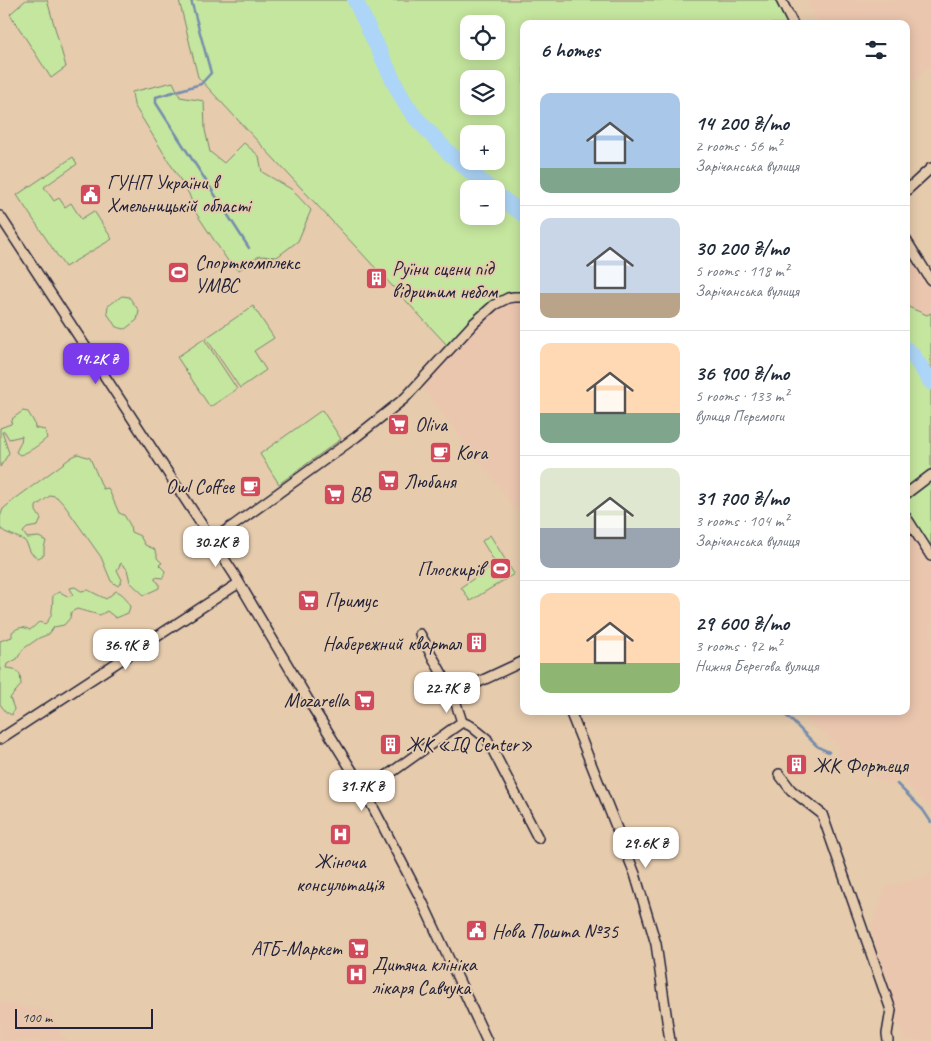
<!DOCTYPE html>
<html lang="en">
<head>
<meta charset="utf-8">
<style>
  body { margin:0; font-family:Caveat,sans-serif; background:#f2f2f3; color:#1f2937; height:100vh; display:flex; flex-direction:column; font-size:19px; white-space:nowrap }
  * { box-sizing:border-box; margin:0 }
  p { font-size:16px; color:#747a83 }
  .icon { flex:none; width:28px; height:28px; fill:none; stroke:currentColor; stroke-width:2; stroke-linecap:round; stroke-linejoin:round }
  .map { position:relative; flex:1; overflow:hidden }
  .sheet { position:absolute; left:520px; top:20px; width:390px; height:695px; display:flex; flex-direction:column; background:#fff; border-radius:10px; box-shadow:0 2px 12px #0003 }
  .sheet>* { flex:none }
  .buttons { position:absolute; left:460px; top:15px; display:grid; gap:10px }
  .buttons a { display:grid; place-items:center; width:45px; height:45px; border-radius:10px; background:#fff; box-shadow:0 2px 12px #0003; font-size:25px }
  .scale { position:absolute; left:15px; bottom:12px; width:138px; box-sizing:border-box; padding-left:5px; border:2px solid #22223b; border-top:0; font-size:14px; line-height:18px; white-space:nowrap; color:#22223b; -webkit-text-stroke:4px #e6cbad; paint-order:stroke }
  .price { position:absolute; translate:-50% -42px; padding:0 11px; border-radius:10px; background:#fff; color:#222; font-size:16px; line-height:32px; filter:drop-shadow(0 1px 2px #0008) }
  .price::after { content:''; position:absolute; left:50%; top:30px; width:15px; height:11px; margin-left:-8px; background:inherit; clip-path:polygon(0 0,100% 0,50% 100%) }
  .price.selected { background:#7c3aed; color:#fff }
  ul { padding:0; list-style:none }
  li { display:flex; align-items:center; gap:15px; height:125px; padding:0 20px }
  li+li { border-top:1px solid #e0e1e3 }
  li span { display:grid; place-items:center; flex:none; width:140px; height:100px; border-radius:10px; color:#555 }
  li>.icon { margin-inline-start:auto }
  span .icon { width:60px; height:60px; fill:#fffc; stroke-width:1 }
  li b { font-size:21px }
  h2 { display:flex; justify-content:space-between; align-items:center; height:60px; padding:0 20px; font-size:21px }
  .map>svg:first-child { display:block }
</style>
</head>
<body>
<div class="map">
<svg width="931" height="1041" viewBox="0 0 931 1041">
  <rect width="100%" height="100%" fill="#e6cbad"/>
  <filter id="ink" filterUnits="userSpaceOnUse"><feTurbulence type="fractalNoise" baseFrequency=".02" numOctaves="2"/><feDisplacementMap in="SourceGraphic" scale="10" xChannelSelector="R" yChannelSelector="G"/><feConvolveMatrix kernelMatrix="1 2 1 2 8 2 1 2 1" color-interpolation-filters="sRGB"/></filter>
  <g filter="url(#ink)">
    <path fill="#ebc6af" d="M810,0H931V64L913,82L906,76V24H819L808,3Z
      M906,248L931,288V313L927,315L906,306Z
      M514,300L524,302V520L422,387L487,315L503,304Z
      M906,524L931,563V809L899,776L893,785L832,759L840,747L795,711H906Z
      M931,875V1041H905L899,1027L871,928L886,887Z
      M0,1002L49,1012L66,1041H0Z"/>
    <path fill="#c5e69e" stroke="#74846c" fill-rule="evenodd" d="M26,0H47L66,67L51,78L10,14Z
      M179,0H778L789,24H524V294C520,293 516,292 512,293C486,298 465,327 448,346L198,77ZM469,24H496V51H469ZM469,79H496V106H469ZM469,134H496V161H469ZM469,189H496V216H469Z
      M173,82L180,97L204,101L205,130L210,152L224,163L244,143L259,156L262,172L291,189L311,210L298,241L277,257L259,256L239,270L230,264L196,213L189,194L134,105L132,92Z
      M73,157L77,164L44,187L54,201L59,198L65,207L71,203L81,219L94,211L112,239L65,267L17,195Z
      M122,296L129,297L139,311L137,320L125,329L116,327L107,313L108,306Z
      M253,306L274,338L254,351L266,370L240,388L206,338Z
      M906,306L927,315L931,313V470L906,489Z
      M204,339L237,389L210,407L177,357Z
      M322,410L341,439L279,484L260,454Z
      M23,411L28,412L34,422L35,428L45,430L47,438C39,445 31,451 20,455L16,452L21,442L22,436L9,439L5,432H2L9,453L0,467V428L11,424L13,418Z
      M78,454L90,458L103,489L108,488L119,513L124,515L130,525L131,532L140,536L145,545L154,549L157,554V558L162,563L159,565L165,571L163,578L155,577V580L159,583V588L144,595L130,582L127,569L121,563L117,570L122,580L118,586L111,581L101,557L65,506L57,497L51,495L36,506V511L41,519L38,526L27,528L23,532L27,538L39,537L46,541L44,548V555L38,558L31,553L27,544L24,540L5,532L0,528V517L3,509L15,499L72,457Z
      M931,480V548L906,510V498Z
      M490,535L514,574L470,601L461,587L496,564L482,541Z
      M75,587L81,591L88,590L106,599L116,591C124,594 127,599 130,607L128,613L116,618L107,611L100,615L77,609L71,612L70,618L64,625L54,627L49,634L39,638L23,649L17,659L7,664L6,668L14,669L20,674L21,685L10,698L14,709L12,715L6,712L0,704V641L12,637V632C19,627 23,626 30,630L39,622L45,624C54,616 52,606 53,595L60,592L69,597L73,594L70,588Z"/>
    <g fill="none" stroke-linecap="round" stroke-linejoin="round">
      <path stroke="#758dac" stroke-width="2.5" d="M191,0L211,73L201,84L156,97V103L249,248
        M780,711L790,719L817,746L822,749L829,752
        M897,784L923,810L931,822"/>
      <path stroke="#add5f7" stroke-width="16" d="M355,0L394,82L405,103L415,117L448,152L490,189
        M496,194L524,215
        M906,349L912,354L931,382"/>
      <defs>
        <path id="minor" d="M781,0L793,24
          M906,191L931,168
          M0,216L234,574L310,703L364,790L422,901L487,1041
          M906,240L931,280
          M906,494L931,475
          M906,517L931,556
          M212,540L234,525L356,437L405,398L474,323L494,305L508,298L514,297H524
          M420,634L453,694
          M570,711L635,874L656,944L670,1041
          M462,722L471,726L487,739L538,838
          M0,739L239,583
          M779,774L791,790L822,814L891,1010L887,1034L888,1041
          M364,790L370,787L392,772L462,722L453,694L524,661"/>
      </defs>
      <use href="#minor" stroke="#22223b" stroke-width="12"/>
      <use href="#minor" stroke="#e6cbad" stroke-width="9"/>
    </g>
  </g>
  <defs>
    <symbol id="civic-square" viewBox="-11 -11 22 22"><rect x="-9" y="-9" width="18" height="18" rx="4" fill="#d1495b" stroke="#e6cbad"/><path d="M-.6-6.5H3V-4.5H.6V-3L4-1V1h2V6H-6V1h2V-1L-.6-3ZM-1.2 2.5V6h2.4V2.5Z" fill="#fff"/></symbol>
    <symbol id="stadium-square" viewBox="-11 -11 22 22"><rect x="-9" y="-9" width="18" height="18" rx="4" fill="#d1495b" stroke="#e6cbad"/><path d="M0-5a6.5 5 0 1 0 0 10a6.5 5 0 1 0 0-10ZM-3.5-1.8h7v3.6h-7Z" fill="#fff"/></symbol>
    <symbol id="building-square" viewBox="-11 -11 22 22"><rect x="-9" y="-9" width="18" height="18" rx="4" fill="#d1495b" stroke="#e6cbad"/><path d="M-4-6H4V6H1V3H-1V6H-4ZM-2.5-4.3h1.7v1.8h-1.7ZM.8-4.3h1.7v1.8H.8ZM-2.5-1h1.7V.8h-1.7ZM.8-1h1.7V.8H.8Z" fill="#fff"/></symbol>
    <symbol id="supermarket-square" viewBox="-11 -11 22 22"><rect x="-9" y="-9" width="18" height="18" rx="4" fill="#d1495b" stroke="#e6cbad"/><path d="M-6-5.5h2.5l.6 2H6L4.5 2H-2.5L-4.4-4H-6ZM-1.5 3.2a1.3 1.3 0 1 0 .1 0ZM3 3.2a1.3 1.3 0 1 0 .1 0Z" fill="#fff"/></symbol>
    <symbol id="cafe-square" viewBox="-11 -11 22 22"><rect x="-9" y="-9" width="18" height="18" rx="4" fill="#d1495b" stroke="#e6cbad"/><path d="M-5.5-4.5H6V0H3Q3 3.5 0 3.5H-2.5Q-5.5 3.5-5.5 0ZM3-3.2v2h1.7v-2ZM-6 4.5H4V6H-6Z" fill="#fff"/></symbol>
    <symbol id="hospital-square" viewBox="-11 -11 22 22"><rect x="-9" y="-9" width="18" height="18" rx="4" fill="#d1495b" stroke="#e6cbad"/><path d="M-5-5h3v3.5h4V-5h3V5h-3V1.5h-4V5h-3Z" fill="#fff"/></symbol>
  </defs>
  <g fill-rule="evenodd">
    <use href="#civic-square" x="78" y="182" width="25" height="25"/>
    <use href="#stadium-square" x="166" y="260" width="25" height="25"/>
    <use href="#building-square" x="364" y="266" width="25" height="25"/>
    <use href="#supermarket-square" x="386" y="412" width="25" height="25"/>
    <use href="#cafe-square" x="428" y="440" width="25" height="25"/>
    <use href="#supermarket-square" x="376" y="468" width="25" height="25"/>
    <use href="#cafe-square" x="238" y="474" width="25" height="25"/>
    <use href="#supermarket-square" x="322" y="482" width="25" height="25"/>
    <use href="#stadium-square" x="488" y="556" width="25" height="25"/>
    <use href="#supermarket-square" x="296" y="588" width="25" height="25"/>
    <use href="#building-square" x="464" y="630" width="25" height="25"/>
    <use href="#supermarket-square" x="352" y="688" width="25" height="25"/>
    <use href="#building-square" x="378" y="732" width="25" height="25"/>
    <use href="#building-square" x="784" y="752" width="25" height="25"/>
    <use href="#hospital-square" x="328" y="822" width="25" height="25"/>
    <use href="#civic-square" x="464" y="918" width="25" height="25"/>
    <use href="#supermarket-square" x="346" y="936" width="25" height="25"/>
    <use href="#hospital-square" x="344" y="962" width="25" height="25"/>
  </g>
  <g text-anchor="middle" stroke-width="4" stroke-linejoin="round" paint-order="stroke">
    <g font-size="20" fill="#22223b" stroke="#e6cbad" text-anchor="start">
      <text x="107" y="189">ГУНП України в<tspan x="107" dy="23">Хмельницькій області</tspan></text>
      <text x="195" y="269">Спорткомплекс<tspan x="195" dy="23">УМВС</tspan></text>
      <text x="392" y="275">Руїни сцени під<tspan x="392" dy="23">відритим небом</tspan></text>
      <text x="415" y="431">Oliva</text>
      <text x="456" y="459">Kora</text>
      <text x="404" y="488">Любаня</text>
      <text x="234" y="493" text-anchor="end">Owl Coffee</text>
      <text x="350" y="501">ВВ</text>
      <text x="484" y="576" text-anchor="end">Плоскирів</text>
      <text x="325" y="607">Примус</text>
      <text x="461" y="650" text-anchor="end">Набережний квартал</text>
      <text x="349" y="707" text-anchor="end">Mozarella</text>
      <text x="406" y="751">ЖК «IQ Center»</text>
      <text x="813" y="772">ЖК Фортеця</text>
      <text x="340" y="868" text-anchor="middle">Жіноча<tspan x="340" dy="23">консультація</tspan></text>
      <text x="492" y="938">Нова Пошта №35</text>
      <text x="342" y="955" text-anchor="end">АТБ-Маркет</text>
      <text x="372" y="971">Дитяча клініка<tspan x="372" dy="23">лікаря Савчука</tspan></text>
    </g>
  </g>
</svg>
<div class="buttons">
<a><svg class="icon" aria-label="locate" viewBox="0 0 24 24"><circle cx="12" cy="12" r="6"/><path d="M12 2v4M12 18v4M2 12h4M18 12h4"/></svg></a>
<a><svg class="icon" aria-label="layers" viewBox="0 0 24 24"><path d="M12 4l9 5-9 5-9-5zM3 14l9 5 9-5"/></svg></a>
<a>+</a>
<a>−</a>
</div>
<div class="scale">100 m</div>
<b class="price selected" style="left:96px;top:385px">14.2K ₴</b>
<b class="price" style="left:216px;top:568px">30.2K ₴</b>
<b class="price" style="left:126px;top:671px">36.9K ₴</b>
<b class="price" style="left:447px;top:714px">22.7K ₴</b>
<b class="price" style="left:362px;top:812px">31.7K ₴</b>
<b class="price" style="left:646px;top:869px">29.6K ₴</b>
<section class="sheet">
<h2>6 homes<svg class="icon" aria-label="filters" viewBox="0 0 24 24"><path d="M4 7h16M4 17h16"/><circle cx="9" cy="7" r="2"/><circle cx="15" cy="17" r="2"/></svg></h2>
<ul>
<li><span style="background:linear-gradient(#a9c7e8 75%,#7fa58c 0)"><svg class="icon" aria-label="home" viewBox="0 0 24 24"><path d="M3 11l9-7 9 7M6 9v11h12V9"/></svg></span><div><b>14 200 ₴/mo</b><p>2 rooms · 56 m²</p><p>Зарічанська вулиця</p></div></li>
<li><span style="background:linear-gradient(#c9d6e8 75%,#b9a48a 0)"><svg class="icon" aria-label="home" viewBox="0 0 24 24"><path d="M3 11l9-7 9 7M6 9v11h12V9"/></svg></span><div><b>30 200 ₴/mo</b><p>5 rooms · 118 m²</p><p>Зарічанська вулиця</p></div></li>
<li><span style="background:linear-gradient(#ffd9b3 70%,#7fa58c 0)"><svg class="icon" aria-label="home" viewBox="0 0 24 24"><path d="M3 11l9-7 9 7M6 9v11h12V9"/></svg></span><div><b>36 900 ₴/mo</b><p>5 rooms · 133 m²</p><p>вулиця Перемоги</p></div></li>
<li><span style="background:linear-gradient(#dfe7d0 60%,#9aa5b1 0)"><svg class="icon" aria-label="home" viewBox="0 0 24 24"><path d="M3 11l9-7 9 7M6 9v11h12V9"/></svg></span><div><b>31 700 ₴/mo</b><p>3 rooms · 104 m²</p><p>Зарічанська вулиця</p></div></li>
<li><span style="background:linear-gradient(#ffd9b3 70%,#8fb573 0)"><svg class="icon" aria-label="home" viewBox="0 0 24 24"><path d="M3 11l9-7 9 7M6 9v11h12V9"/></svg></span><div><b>29 600 ₴/mo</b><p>3 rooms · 92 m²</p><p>Нижня Берегова вулиця</p></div></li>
</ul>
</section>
</div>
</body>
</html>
